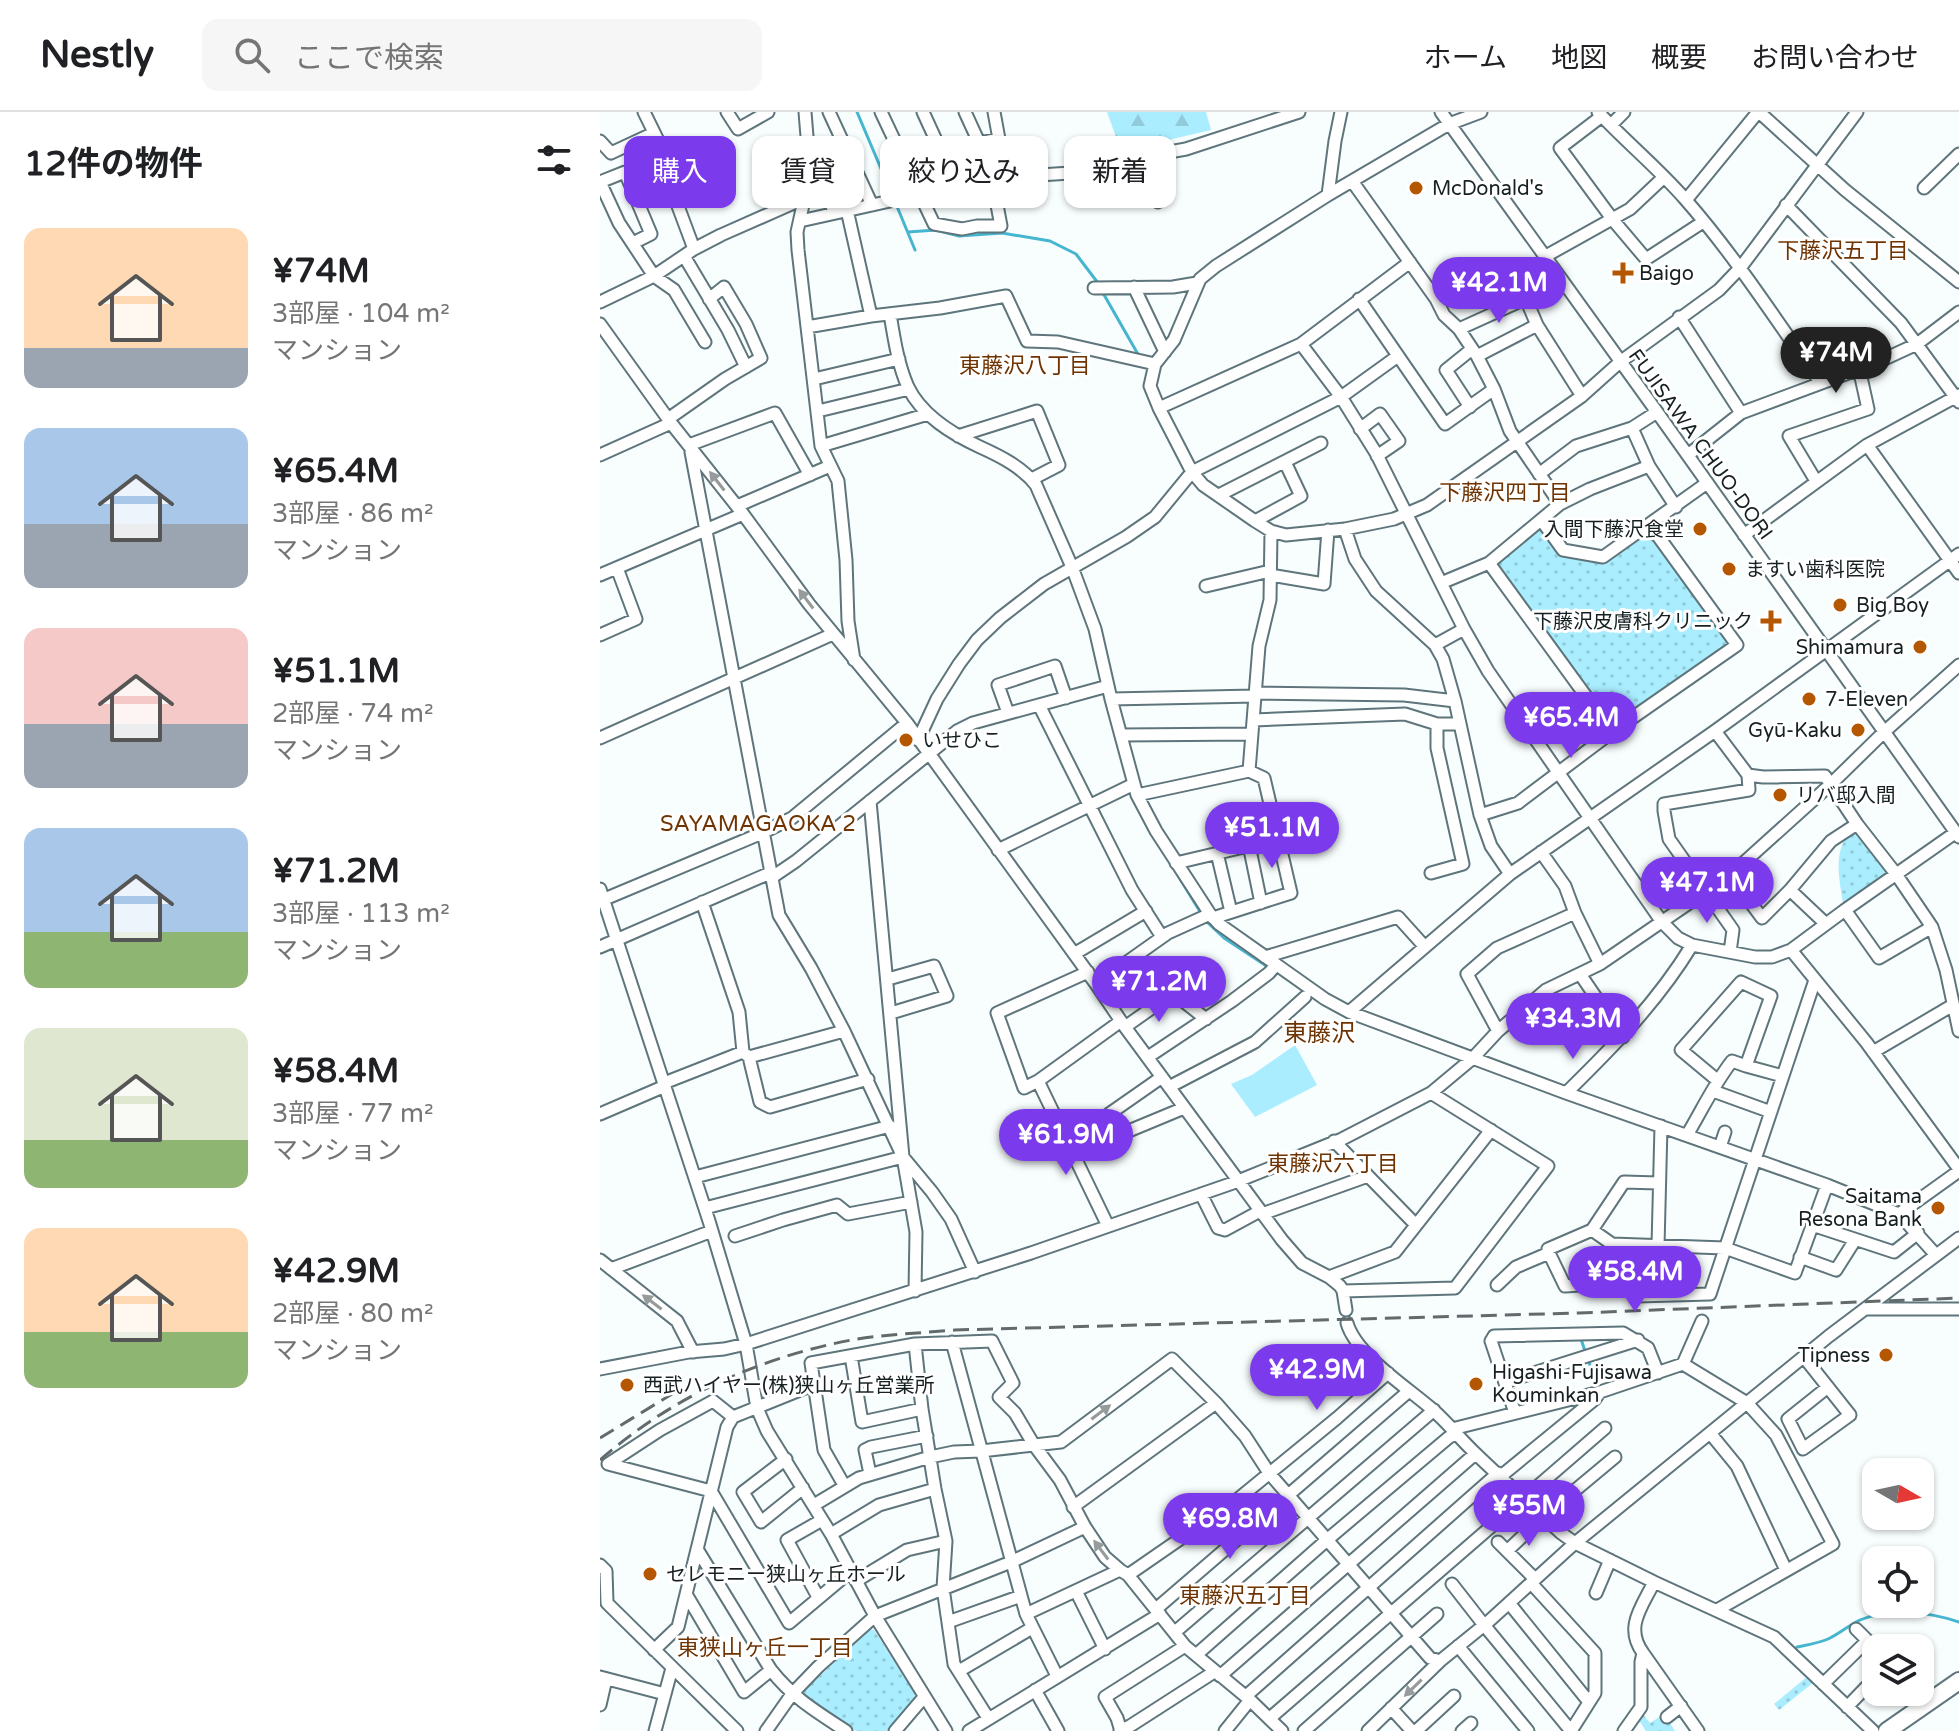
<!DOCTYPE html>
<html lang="ja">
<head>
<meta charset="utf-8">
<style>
  body { margin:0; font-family:"Varela Round","Noto Sans JP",sans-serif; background:#f6f6f6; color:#202124; height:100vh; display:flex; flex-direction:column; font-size:30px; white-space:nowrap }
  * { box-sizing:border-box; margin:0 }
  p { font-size:26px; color:#757577 }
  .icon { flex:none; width:44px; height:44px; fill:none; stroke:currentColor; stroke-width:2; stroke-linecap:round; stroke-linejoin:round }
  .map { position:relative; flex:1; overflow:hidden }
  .details { display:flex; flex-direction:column; background:#fff; width:600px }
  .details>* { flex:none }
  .hud { position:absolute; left:24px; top:24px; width:760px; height:72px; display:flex; gap:16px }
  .needle { width:52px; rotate:99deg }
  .controls { position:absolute; left:1262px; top:1346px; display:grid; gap:16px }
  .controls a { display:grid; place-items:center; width:72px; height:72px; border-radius:16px; background:#fff; box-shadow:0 2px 6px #0004; font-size:40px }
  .price { position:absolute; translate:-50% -68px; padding:0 18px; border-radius:28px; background:#7c3aed; color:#fff; font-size:26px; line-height:52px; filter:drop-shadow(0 2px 4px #0008) }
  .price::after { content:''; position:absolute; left:50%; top:48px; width:24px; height:18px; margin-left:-12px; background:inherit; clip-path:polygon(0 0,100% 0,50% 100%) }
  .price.on { background:#222; color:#fff }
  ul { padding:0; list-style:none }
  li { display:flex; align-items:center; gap:24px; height:200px; padding:0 24px }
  li span { display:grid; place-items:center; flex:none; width:224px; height:160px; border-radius:16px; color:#555 }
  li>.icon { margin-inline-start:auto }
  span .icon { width:96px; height:96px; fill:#fffc; stroke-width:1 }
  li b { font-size:34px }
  h2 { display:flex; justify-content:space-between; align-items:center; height:96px; padding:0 24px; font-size:34px }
  .chip { padding:0 28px; border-radius:16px; background:#fff; box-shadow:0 2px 6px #0004; font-size:28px; line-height:72px }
  .chip.on { background:#7c3aed; color:#fff }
  header { display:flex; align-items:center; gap:48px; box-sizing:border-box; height:112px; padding:0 40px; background:#fff; border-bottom:2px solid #e0e0e0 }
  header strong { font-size:38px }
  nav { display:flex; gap:44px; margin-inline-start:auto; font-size:28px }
  .search { width:560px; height:72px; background:#f6f6f6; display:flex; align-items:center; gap:20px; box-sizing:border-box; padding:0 28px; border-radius:16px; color:#757577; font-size:30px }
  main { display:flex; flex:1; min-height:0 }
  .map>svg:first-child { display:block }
</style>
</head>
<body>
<header>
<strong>Nestly</strong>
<div class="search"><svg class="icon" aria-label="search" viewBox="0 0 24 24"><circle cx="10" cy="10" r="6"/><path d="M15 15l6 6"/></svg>ここで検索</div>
<nav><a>ホーム</a><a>地図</a><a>概要</a><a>お問い合わせ</a></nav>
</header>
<main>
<section class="details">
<h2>12件の物件<svg class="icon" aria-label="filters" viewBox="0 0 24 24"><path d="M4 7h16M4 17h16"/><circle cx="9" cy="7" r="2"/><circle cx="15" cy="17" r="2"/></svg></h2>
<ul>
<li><span style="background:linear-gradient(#ffd9b3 75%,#9aa5b1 0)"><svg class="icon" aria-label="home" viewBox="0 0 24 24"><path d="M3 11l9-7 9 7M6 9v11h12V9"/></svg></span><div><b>¥74M</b><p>3部屋 · 104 m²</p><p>マンション</p></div></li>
<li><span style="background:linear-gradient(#a9c7e8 60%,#9aa5b1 0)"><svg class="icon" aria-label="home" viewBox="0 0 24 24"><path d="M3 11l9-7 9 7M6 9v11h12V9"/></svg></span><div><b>¥65.4M</b><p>3部屋 · 86 m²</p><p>マンション</p></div></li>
<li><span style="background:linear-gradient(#f6c9c9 60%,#9aa5b1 0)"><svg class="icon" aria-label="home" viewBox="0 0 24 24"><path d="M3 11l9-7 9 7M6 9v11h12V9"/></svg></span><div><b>¥51.1M</b><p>2部屋 · 74 m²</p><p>マンション</p></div></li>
<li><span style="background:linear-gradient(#a9c7e8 65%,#8fb573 0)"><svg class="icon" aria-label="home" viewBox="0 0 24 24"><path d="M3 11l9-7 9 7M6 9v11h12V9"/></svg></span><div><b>¥71.2M</b><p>3部屋 · 113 m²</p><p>マンション</p></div></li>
<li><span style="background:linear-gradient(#dfe7d0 70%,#8fb573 0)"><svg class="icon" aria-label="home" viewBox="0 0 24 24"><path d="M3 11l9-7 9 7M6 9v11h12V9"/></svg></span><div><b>¥58.4M</b><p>3部屋 · 77 m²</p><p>マンション</p></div></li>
<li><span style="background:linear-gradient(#ffd9b3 65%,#8fb573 0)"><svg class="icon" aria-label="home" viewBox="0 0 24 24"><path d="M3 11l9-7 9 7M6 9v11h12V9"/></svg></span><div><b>¥42.9M</b><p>2部屋 · 80 m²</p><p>マンション</p></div></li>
</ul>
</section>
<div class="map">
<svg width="1359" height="1619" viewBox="0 0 1359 1619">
  <defs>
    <pattern id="forest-firs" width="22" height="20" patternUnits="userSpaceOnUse" patternTransform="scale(2)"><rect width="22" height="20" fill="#a9edff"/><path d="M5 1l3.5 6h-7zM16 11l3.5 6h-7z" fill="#91cbda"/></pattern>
    <pattern id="park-dots" width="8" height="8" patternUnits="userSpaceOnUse" patternTransform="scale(2)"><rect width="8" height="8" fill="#a9edff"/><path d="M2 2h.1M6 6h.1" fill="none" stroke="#91cbda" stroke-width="1.8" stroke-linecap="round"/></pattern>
  </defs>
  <rect width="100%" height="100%" fill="#f8fdfe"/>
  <path fill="#a9edff" d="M695,933L717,973L655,1005L631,972L652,963Z"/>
  <path fill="url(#forest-firs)" d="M507,0H606L611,18L521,39Z"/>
  <path fill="url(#park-dots)" d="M936,417H943L960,440L1005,449L1046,424L1054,426L1133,531L1126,539L1033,598L999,593L897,455L898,444Z
    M1257,712L1287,761L1243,791C1238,761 1232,735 1257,712Z
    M270,1517L274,1518L315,1582L314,1587L286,1619H256L205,1587L204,1579Z
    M1208,1564L1214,1570L1179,1598L1174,1592Z
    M1042,1601L1050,1611L1064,1602L1075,1619H1046L1038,1607Z"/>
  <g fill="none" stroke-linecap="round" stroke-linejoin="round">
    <path stroke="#46b5cf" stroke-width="3" d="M257,0L293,85
      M296,92L315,138
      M308,120L336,118L359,124L402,121L450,129L476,142L498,171
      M503,181L539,244
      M449,416L466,456
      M520,640L528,671
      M546,711L599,798
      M608,811L624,826L668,855
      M980,1224L985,1239
      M988,1247L997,1275
      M1197,1535C1207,1533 1219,1531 1228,1527C1239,1522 1249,1513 1260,1508C1290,1495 1329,1500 1359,1510"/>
    <defs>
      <path id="minor" d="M44,0L72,57V78L94,137
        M127,0L138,17L168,0
        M205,0L210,61L197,120L198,138L221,334L238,369L246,448L248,509L254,548
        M229,0L272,93
        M281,0L334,112L362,117L377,114H401L393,72V61L365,0
        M323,0L357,74
        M841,0L1057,300L1359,725
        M881,0L849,12L728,83L616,154L600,167L574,228L555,252L550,274L559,296L592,360L603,373L655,409L671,419L686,423L745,417L794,407L827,393L982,284L1020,250L1119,178L1141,155L1257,0
        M998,0C1026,30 1058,56 1085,87C1135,144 1176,208 1220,270
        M1159,0L1245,78L1359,170
        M1002,4L960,36L1013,108L1046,147L1103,110
        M1011,13L1024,0
        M0,29L11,41L54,21
        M379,31L399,27L394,0
        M547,44L558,90
        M213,52L235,101
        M752,69L836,187L844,203L859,217L877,244L894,277L910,319L960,392
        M0,70L19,111L54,164L74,178L105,230
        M0,70L25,60L51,122L33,131
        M1324,76L1359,42
        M728,83L735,29L741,0
        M1086,88L1158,0
        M1186,93L1301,211L1359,290
        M247,98L271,204
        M200,109L394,66L486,60L518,54L547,44L586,37L699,0
        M84,144L128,218L146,255
        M944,145L1030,97L1064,65
        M534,175L565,240
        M494,176L573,175L597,171
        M759,187L845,312L894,277
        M836,187L912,154L937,213L982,284
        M0,190L54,164L94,137L121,123L205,86
        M290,202C294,226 298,253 308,275C322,304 352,322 380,335C400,344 422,355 436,373L472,455L495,517L511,587L537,683L556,719L610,802L619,812L725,887L749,900L966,981L1227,1073L1299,1102L1336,1143
        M1079,205L1141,301
        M0,212L71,311L143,402L209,492L307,611L496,872L525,915L682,1128L702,1151L729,1165L740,1174L743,1179L746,1198
        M207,215L271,204L340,196L406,184L427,229L458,230L555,252
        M859,217L925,187
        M701,232L741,285L776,341L864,517L888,559L1062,810L1078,826L1092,833L1155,845H1172L1191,838L1245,798L1355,721
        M877,244L937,213
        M214,267L299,247
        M870,295L846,258L872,237
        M559,296L701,232L810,150
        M218,299L309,277
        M68,307L125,267L161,246L146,212L124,175L109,187
        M1032,316L1057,300
        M760,317L780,302L799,329L777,344
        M358,324L437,299L459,353L432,367
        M89,333L175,301L210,363
        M1267,333L1359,461
        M221,334L328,302
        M91,340L179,803L211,856L244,919L303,1045L332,1080L351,1107L375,1160
        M0,343L71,311
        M1088,343L1141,301L1278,250L1317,232L1359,200
        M939,362L976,334L1032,316L1049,354L1076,395
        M1216,369L1189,324L1268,297L1259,256
        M619,383L721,331
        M137,394L230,354
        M655,409L701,384L685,350
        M942,409L963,438L1003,445L1107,371
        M745,417L755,447L776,479L835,533L843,547L855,589L880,703L891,734L910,762
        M1144,423L1267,333L1359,283
        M889,451L1012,620
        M0,463L143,402
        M670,463L724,472L728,418
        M841,471L889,451L960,392L990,377L1049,354
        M606,474L670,459
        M0,523L36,507L17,456
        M835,533L864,517
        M656,581L804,583L855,589
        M511,587L655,584
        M439,593L532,778L562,825
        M408,601L398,573L455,554L466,586
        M654,608L805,602L837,612
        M1115,619L1148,663L1149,678L1064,692V699L1069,727L1133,818L1130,840
        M521,623L652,622
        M0,626L233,522
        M318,628L337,587L359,552L377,528L400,506L444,472L526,425L555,405L592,360L741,285L798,244
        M1148,663L1163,665L1225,664L1257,712L1296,762L1332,815L1346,858L1359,919
        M537,683L649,659L659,534L670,488L671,419
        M270,689L303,1045L316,1120L315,1179
        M880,703L918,691L1012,620L1137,533L1050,413
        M649,733L661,791
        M398,738L534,672
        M941,740L965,774L975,801L1000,852
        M617,741L631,800
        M576,751L678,727
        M831,761L863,752L837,636V612H859
        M1130,763L1162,806L1190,778L1231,729L1257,712
        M171,766L196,749L357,619L373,611L508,574
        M0,777L109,1109L146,1232L157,1296L167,1319L231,1422L275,1504L346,1619
        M1190,778L1226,812
        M0,789L162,721L192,706L307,611
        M102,790L139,900L143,940
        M1245,798L1279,846L1332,815
        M613,806L691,781L664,666L649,659
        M0,835L170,761
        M1191,838L1266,930L1359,1057
        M474,842L546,799
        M665,845L798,805L825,835
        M535,846L573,881L606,907
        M488,860L397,901L424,976L438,969L508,1114
        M980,862L1023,925
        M288,867L334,854L347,884L291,901
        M1215,868L1110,1182L1037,1184L1028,1170L965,1174L949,1141L948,1137L992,1118L1012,1132L1125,1136L1195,1161L1227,1073
        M496,872L568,821L610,802
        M749,900L910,762L1115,619L1359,442
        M525,915L573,881
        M898,919L867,862L897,836L975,801
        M1273,940L1353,893
        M149,945L160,990L170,995L268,967
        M548,945L632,889L669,861L676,853
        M1146,954L1183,964
        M562,965L509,1002L519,1023L584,996
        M438,969L521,909
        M64,971L143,940L149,945L244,919
        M569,975L655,930L705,885
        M1113,979L1171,1000
        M966,981C1013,935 1058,889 1092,833
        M0,1002L65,974
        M1087,1023C1102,998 1114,972 1132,949L1146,954L1171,884L1141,870L1081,938L1117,968
        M734,1029L816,1113
        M1120,1035L1125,1020
        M95,1065L290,1014
        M601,1082L618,1116L625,1118L660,1099
        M105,1096L303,1045
        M662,1102L768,1064
        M1299,1102L1359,1059
        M1212,1113L1294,1140L1318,1121
        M992,1118L1024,1070L1058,1071
        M135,1124L183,1108L237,1093L248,1102L311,1090
        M1058,1134L1061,1014
        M1200,1145L1236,1158L1255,1128
        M0,1148L77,1209L93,1240
        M11,1157L112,1119
        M729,1165L795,1140L891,1018
        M897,1173L916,1155L949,1141
        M743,1179L855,1176L948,1054L831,981
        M1266,1197H1359
        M747,1211C756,1243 808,1276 833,1298C848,1311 861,1328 876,1342C904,1369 933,1395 961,1421L975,1431L1054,1470L1174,1525L1273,1619
        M352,1230L426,1502L457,1564
        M315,1232L322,1297L335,1377L346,1429L343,1476L354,1552L388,1606
        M251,1244L262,1310L322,1297
        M1204,1245L1250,1303L1203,1337L1188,1307L1228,1275
        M1083,1252L1147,1291L1176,1323L1233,1432L1117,1498
        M0,1257L89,1240L124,1237L146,1232L431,1141L633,1071L742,1027L831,981L873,946L898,919L946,878L1000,852L1130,763L1231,672L1283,621L1359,553
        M905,1270L1038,1228
        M915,1301L891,1229L894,1224L1023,1221L1048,1236L1058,1261
        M133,1305L113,1289L60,1318L8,1352L111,1379L189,1511L251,1459
        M852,1317L1000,1280L1083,1252L1102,1209
        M1110,1321L1137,1354L1186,1458
        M186,1347L143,1380L161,1410L203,1376
        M270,1362L265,1338L271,1335L327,1324
        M901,1364L995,1287L1000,1280
        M244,1373L224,1338L211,1251L315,1232L392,1229L413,1271L399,1285L415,1301L434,1333L460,1368L485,1415L505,1445L520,1458
        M214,1393L259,1366L330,1345L354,1340L381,1339L461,1330L572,1247L616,1291L645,1324L669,1361L830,1546L840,1549
        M473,1395L616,1291
        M231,1422L279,1393L335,1377
        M898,1430L935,1467
        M97,1437L171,1558C193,1586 217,1600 246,1619
        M907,1439L943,1405L1015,1345
        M0,1453L6,1459L7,1491L137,1619
        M528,1463L638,1387L737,1306L788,1261
        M256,1469L307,1438L346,1429
        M931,1471L995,1541V1581L971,1619
        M852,1472L884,1513L971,1619
        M476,1479L505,1537
        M996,1481L1010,1448
        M86,1482L144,1580L171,1558
        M218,1485L187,1428L222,1408
        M909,1491L989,1590
        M556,1497L809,1279
        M426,1502L520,1458L528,1463L585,1534L650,1588L682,1619
        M348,1510L421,1484
        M1256,1517L1276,1537
        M575,1520L834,1298
        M858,1534L928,1619
        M54,1538L78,1515L127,1315L133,1305L215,1272
        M1043,1541L1098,1619
        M596,1543L728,1427L848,1326L856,1321
        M359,1559L432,1516
        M620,1564L875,1342
        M0,1565L65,1582
        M1223,1572L1267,1529
        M435,1578L458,1619
        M646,1584L898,1361
        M0,1593L6,1567
        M1247,1595L1276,1565
        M791,1596L812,1619
        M1067,1605L1081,1594
        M670,1606L1005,1316
        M520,1618L530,1614L614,1560
        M55,1619L72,1556
        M166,1619L192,1582L218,1555L275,1504L411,1450L485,1415
        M295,1619L324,1585
        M369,1619L560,1502
        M521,1619L517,1606L505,1585L585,1534
        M625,1619L650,1588
        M704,1619L837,1502
        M768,1619L840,1549L888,1510L975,1431L1229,1224L1359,1126
        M816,1619L854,1584
        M862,1619L871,1611
        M1024,1619L1041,1595V1550L1043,1541C1024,1515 1042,1495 1054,1470"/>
      <path id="highway" d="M1287,1619L1359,1569"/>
    </defs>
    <use href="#minor" stroke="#5e757b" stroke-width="15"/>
    <use href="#highway" stroke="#5e757b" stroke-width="20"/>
    <use href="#minor" stroke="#fff" stroke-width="11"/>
    <use href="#highway" stroke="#fff" stroke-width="16"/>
    <path stroke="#626a6c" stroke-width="3" stroke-dasharray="16 8" stroke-linecap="butt" d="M0,1326L72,1282
      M0,1348C73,1284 162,1244 257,1227C290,1222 322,1221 355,1218L979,1201L1359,1186"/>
  </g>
  <defs><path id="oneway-solid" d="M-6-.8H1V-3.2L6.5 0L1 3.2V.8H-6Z" transform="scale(2)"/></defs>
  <g fill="#969b9c">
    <use href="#oneway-solid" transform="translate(117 369) rotate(-128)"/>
    <use href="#oneway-solid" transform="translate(206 487) rotate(-127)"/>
    <use href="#oneway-solid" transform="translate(52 1190) rotate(-143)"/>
    <use href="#oneway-solid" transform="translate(501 1300) rotate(-37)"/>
    <use href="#oneway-solid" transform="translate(501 1438) rotate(-127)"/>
    <use href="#oneway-solid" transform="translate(813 1576) rotate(136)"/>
  </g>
  <g fill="#b45700" stroke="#fff" stroke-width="3">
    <circle cx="816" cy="76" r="8"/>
    <path d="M1019 149h8v8h8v8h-8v8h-8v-8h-8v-8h8z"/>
    <circle cx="1100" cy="417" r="8"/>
    <circle cx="1129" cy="457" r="8"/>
    <circle cx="1240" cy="493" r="8"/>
    <path d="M1167 497h8v8h8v8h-8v8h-8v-8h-8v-8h8z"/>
    <circle cx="1320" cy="535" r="8"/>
    <circle cx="1209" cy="587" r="8"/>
    <circle cx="1258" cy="618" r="8"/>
    <circle cx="306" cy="628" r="8"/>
    <circle cx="1180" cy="683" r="8"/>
    <circle cx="1338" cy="1096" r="8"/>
    <circle cx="1286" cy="1243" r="8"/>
    <circle cx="876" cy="1272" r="8"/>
    <circle cx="27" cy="1273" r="8"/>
    <circle cx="50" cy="1462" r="8"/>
  </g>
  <g text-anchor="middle" stroke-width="6" stroke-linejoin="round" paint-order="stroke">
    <g font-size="20" fill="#162022" stroke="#fff" text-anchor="start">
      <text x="832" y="83">McDonald's</text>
      <text x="1039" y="168">Baigo</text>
      <text x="1084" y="424" text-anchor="end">入間下藤沢食堂</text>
      <text x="1145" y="464">ますい歯科医院</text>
      <text x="1256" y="500">Big Boy</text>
      <text x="1153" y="516" text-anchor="end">下藤沢皮膚科クリニック</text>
      <text x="1304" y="542" text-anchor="end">Shimamura</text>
      <text x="1225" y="594">7-Eleven</text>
      <text x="1242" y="625" text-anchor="end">Gyū-Kaku</text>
      <text x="322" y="635">いせひこ</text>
      <text x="1196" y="690">リバ邸入間</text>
      <text x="1322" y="1091" text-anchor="end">Saitama<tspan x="1322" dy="23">Resona Bank</tspan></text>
      <text x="1270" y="1250" text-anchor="end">Tipness</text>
      <text x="892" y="1267">Higashi-Fujisawa<tspan x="892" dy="23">Kouminkan</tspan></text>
      <text x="43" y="1280">西武ハイヤー(株)狭山ヶ丘営業所</text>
      <text x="66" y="1469">セレモニー狭山ヶ丘ホール</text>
    </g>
    <g font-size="20" fill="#162022" stroke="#fff">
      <text transform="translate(1101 332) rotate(54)" y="7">FUJISAWA CHUO-DORI</text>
    </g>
    <g font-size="22" fill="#6f3403" stroke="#fff">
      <text x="1243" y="146">下藤沢五丁目</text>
      <text x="425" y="261">東藤沢八丁目</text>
      <text x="905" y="388">下藤沢四丁目</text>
      <text x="158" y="719">SAYAMAGAOKA 2</text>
      <text x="733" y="1059">東藤沢六丁目</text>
      <text x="645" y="1491">東藤沢五丁目</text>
      <text x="165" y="1543">東狭山ヶ丘一丁目</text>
    </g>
    <g font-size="24" fill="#6f3403" stroke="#fff">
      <text x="719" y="929">東藤沢</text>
    </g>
  </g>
</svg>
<div class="controls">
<a><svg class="needle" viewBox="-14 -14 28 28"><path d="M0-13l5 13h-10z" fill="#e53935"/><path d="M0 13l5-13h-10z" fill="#757577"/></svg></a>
<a><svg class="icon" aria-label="locate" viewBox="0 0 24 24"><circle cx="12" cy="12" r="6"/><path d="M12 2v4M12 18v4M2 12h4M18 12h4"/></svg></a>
<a><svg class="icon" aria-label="layers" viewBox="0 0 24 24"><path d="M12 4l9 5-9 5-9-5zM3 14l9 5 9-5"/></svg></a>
</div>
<b class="price" style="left:899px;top:213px">¥42.1M</b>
<b class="price on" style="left:1236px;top:283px">¥74M</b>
<b class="price" style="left:971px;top:648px">¥65.4M</b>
<b class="price" style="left:672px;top:758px">¥51.1M</b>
<b class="price" style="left:1107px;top:813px">¥47.1M</b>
<b class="price" style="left:559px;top:912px">¥71.2M</b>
<b class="price" style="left:973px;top:949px">¥34.3M</b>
<b class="price" style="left:466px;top:1065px">¥61.9M</b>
<b class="price" style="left:1035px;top:1202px">¥58.4M</b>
<b class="price" style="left:717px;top:1300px">¥42.9M</b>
<b class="price" style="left:929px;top:1436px">¥55M</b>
<b class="price" style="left:630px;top:1449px">¥69.8M</b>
<div class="hud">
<a class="chip on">購入</a>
<a class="chip">賃貸</a>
<a class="chip">絞り込み</a>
<a class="chip">新着</a>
</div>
</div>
</main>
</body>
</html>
